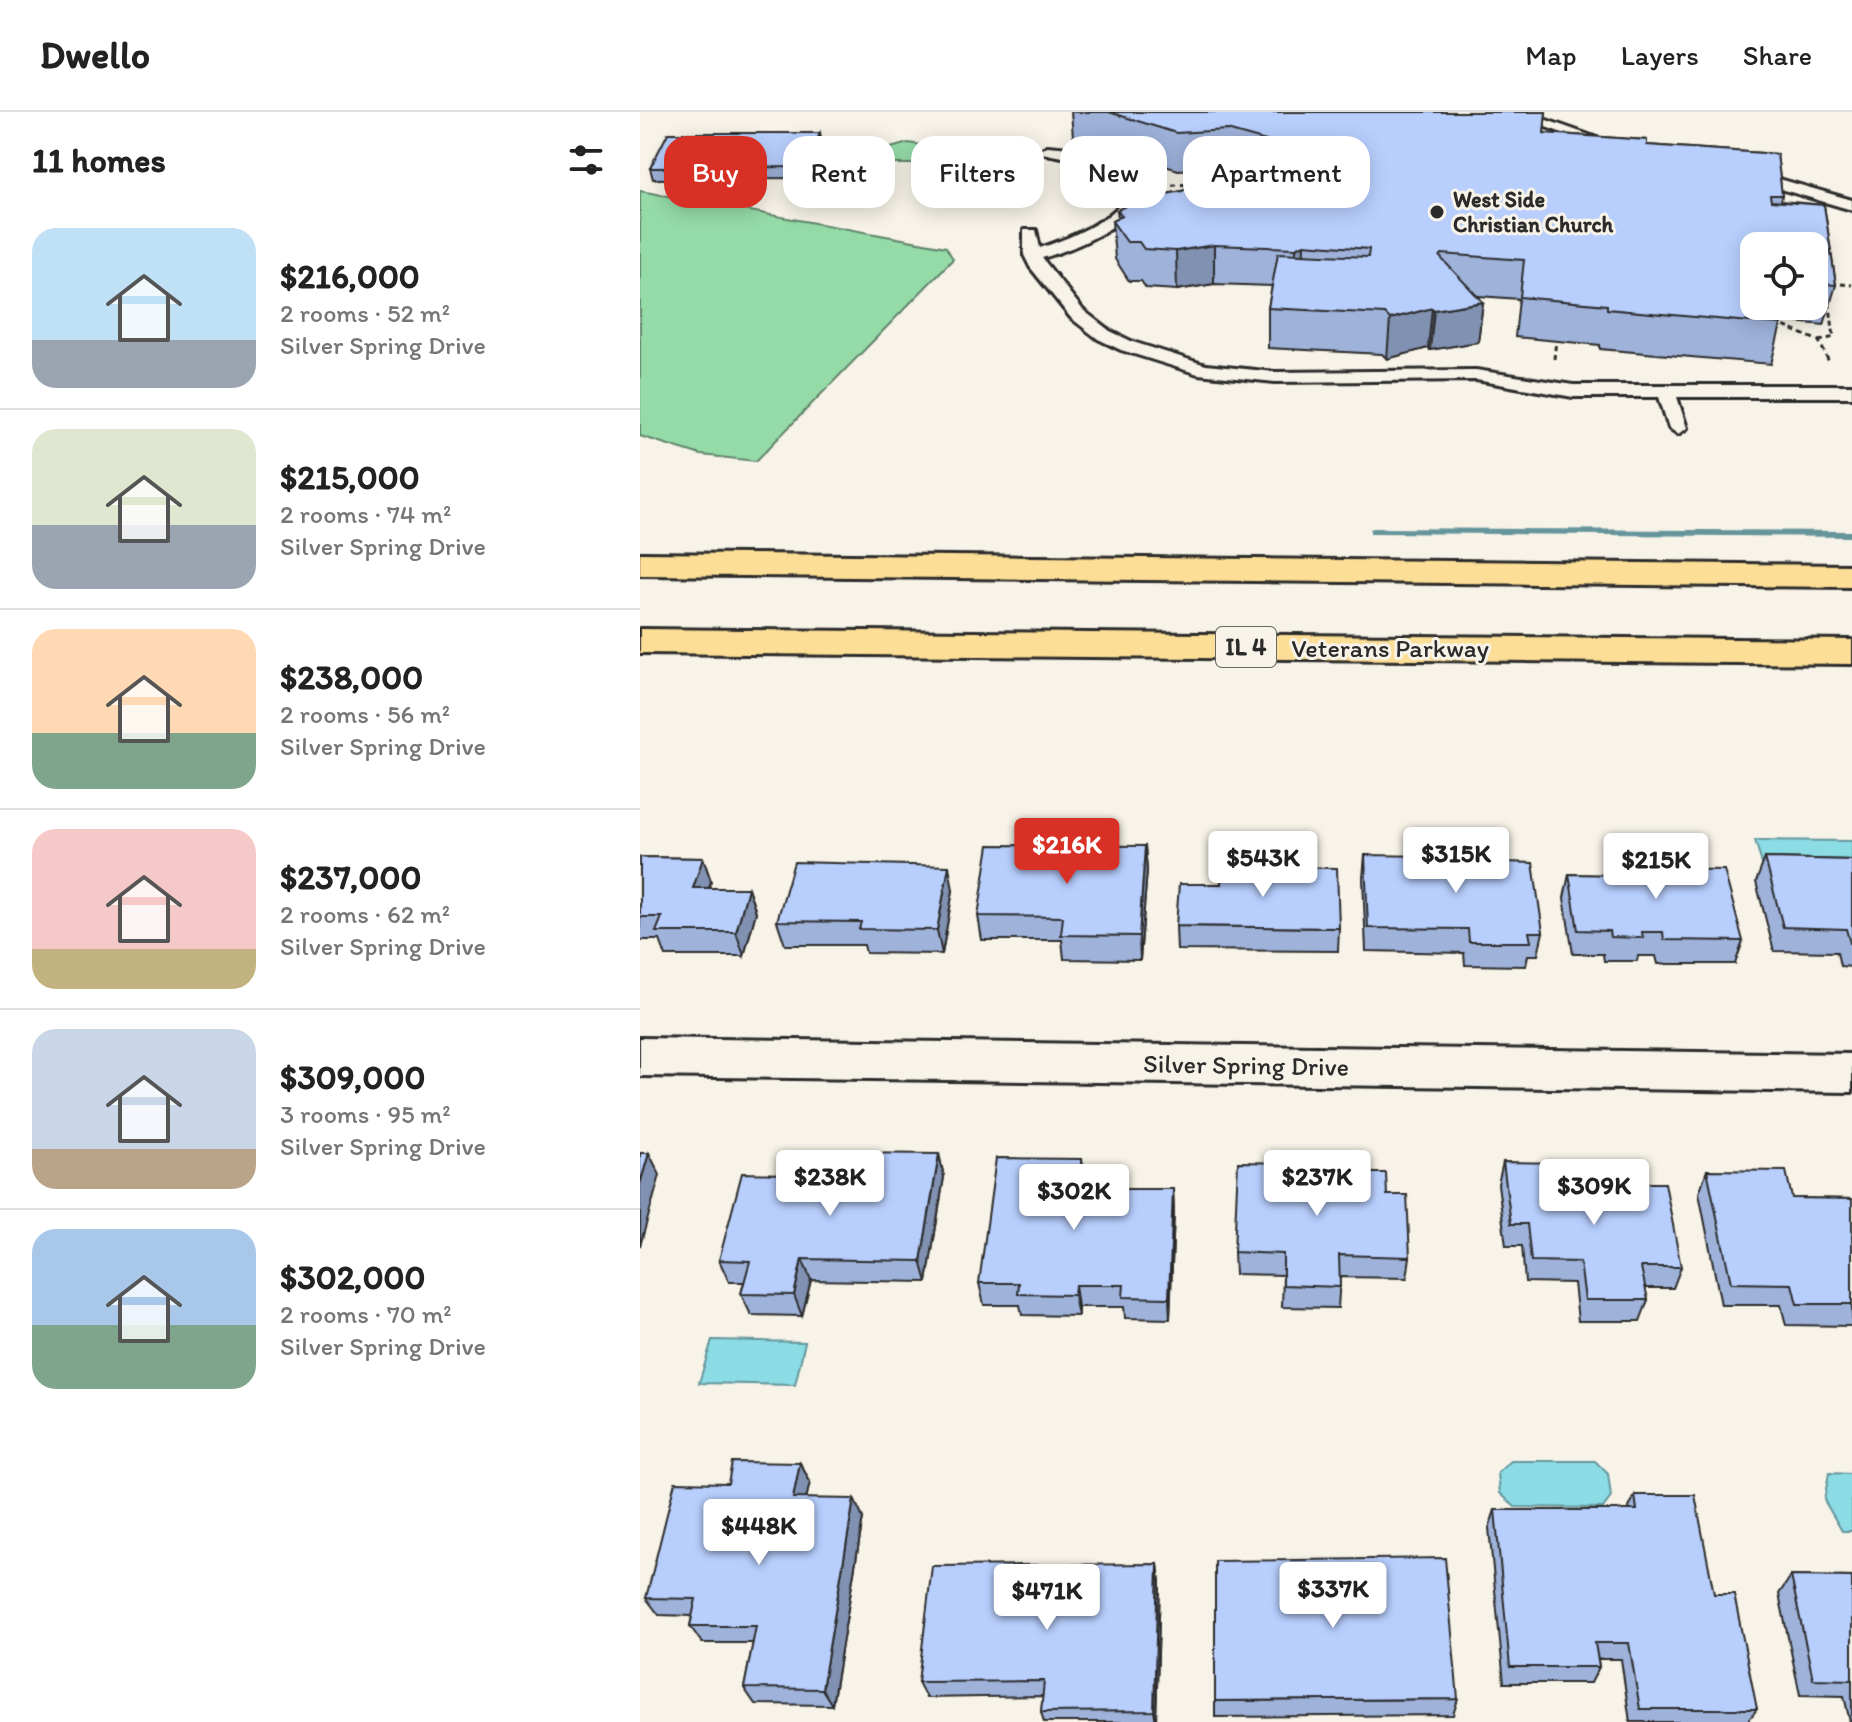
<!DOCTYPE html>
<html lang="en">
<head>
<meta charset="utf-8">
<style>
  body { margin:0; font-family:Itim,sans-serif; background:#f2f2f2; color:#222; height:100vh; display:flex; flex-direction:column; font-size:30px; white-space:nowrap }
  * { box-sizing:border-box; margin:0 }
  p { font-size:26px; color:#767676 }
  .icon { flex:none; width:44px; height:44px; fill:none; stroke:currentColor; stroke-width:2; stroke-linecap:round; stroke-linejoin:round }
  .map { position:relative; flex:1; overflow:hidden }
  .details { display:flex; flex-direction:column; background:#fff; width:640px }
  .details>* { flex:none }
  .guide { position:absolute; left:24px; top:24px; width:760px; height:72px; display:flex; gap:16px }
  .controls { position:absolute; left:1100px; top:120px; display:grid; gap:16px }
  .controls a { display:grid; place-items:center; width:88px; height:88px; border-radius:16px; background:#fff; box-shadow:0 4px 20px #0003; font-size:40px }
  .price { position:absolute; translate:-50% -68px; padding:0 18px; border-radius:8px; background:#fff; color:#222; font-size:26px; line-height:52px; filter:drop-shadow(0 2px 4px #0008) }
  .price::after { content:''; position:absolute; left:50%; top:48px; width:24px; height:18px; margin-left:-12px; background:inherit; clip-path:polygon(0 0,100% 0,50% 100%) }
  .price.on { background:#d93025; color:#fff }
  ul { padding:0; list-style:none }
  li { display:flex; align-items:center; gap:24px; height:200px; padding:0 32px }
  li+li { border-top:2px solid #e0e0e0 }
  li span { display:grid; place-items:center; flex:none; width:224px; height:160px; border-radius:24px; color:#555 }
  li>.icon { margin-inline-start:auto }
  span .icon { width:96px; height:96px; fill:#fffc; stroke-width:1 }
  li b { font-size:34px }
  h2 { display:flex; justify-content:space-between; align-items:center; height:96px; padding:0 32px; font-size:34px }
  .pill { padding:0 28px; border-radius:24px; background:#fff; box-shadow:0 4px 20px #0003; font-size:28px; line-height:72px }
  .pill.on { background:#d93025; color:#fff }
  header { display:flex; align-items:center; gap:48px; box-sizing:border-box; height:112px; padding:0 40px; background:#fff; border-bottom:2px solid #e0e0e0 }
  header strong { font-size:38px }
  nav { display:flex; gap:44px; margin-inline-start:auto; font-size:28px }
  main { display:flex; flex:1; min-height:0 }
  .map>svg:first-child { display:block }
</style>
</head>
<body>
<header>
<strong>Dwello</strong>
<nav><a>Map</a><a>Layers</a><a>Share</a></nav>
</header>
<main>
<section class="details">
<h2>11 homes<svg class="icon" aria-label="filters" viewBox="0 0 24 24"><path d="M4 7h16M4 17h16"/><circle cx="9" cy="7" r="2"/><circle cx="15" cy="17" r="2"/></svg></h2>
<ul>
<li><span style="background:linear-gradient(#bfe0f5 70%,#9aa5b1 0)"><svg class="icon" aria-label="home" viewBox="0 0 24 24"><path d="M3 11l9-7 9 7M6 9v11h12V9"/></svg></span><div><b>$216,000</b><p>2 rooms · 52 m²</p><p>Silver Spring Drive</p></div></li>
<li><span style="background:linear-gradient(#dfe7d0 60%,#9aa5b1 0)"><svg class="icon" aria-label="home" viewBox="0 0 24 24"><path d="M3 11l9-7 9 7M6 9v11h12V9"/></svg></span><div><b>$215,000</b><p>2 rooms · 74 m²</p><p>Silver Spring Drive</p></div></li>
<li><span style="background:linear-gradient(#ffd9b3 65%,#7fa58c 0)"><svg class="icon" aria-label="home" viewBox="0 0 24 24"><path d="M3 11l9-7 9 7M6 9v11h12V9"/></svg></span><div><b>$238,000</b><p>2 rooms · 56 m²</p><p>Silver Spring Drive</p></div></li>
<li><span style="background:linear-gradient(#f6c9c9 75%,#c2b280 0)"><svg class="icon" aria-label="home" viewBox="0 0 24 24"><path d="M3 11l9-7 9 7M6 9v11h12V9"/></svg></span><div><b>$237,000</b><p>2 rooms · 62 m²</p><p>Silver Spring Drive</p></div></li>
<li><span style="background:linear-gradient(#c9d6e8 75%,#b9a48a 0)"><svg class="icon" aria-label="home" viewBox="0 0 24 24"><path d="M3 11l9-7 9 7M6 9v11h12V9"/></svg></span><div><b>$309,000</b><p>3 rooms · 95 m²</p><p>Silver Spring Drive</p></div></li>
<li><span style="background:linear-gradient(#a9c7e8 60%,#7fa58c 0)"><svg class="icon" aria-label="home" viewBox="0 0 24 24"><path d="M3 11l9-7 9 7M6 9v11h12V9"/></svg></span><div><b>$302,000</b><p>2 rooms · 70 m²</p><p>Silver Spring Drive</p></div></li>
</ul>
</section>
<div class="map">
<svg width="1212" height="1610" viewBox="0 0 1212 1610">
  <rect width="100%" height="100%" fill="#f7f3e8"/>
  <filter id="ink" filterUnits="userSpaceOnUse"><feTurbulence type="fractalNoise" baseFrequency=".0125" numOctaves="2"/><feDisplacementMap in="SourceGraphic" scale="16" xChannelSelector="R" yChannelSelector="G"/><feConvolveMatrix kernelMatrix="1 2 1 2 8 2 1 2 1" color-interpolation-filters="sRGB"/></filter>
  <g filter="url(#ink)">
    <path fill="#95dba8" stroke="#60836a" stroke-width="2" d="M268,31L282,33L279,39L286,45L282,52H240L237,40Z
      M0,79L306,135L313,147L116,349L61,343L0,324Z"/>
    <path fill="#8bdce5" stroke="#65959b" stroke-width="2" d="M1115,728L1212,729V752H1122Z
      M72,1228L165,1230L155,1273L59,1271Z
      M871,1349H955L968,1362L971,1385L963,1396L875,1395L860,1381L858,1361Z
      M1189,1361L1212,1362V1419H1202L1184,1388Z"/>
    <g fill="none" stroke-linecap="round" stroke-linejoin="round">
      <path fill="#65959b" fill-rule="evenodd" d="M734,416L1212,419V425L730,421V417Z"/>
      <defs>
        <path id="lane" d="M863,0H884L983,35L981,38H971Z
          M407,34C441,36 480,45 503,73C506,108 430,139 402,146L443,198L470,219L493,230L566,253L635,260L836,258L933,273H1212V285H1037L1047,316L1038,322L1029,316L1019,285H933L836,268L635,270L558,262L481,238L458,227L431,206L390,155L384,143V118H396L400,136C425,128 476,108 487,82V74C463,49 434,48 402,41L400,38Z
          M1108,58L1212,88V98L1103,66V60Z"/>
        <path id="street" d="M0,926L1212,942V980L0,964Z"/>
        <path id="highway" d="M0,441L1212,453V475L0,463Z
          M0,517L1212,528V552L0,541Z"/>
      </defs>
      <use href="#lane" stroke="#2b2b2b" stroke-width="6"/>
      <use href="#street" stroke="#2b2b2b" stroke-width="6"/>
      <use href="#highway" stroke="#2b2b2b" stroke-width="6"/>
      <path stroke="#2b2b2b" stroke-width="3" stroke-dasharray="5 4" stroke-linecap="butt" d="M523,74L565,71
        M437,94L441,72
        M1192,171L1212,173
        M1136,211L1179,229L1189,250
        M1179,229L1194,225L1189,187
        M914,247L916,228"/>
      <use href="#lane" fill="#f7f3e8" fill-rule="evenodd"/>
      <use href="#street" fill="#f7f3e8" fill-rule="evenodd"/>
      <use href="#highway" fill="#fcde96" fill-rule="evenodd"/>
    </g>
    <path fill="#9eb2da" stroke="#2b2b2b" stroke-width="2" fill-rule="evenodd" d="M431,0H906L904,21L1007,28V33L1137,42L1142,83L1141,89L1184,93L1196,173L1184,213L1142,209L1131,252L960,237V233L875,225L879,187L838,184L843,190L838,230L790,238L788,236L747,247L742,242L628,236V196L632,174L574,172L537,178L506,176L501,169H489L475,147L472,109L478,106L477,98L500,87L542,79L573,65V57L577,56L538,58L433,25ZM1114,134H1174V194H1114Z
      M182,31L168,66L13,67L10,56Z
      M828,730L867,750L903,820L898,843H888L886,854L825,853L824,841L726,839L723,766L725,743L792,750L825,751Z
      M505,734L507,758L500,848L424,847L422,828H342L338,804Z
      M974,739L1017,757L1103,829L1095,852H1018L1016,844H998L997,849H964L963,842H933L924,786L929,762L968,763Z
      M0,745L63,746L71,769L69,776H108L116,800L104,844H26L20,828H0Z
      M1125,746L1212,748V855L1200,854L1197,840L1134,839L1116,770Z
      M313,778L302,842L226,841L224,833H145L137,809Z
      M536,814L699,816L698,839L537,838Z
      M299,1042L304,1065L287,1170L171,1168L162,1204L111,1203L101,1182L104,1170H89L79,1148L201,1063Z
      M863,1050L932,1071L1041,1155L1033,1176H1005L1008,1188L1000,1209H938L934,1171L885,1170L882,1134H866L858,1072Z
      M1067,1058L1152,1086L1212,1087V1214L1146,1213L1141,1193H1081L1059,1081Z
      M709,1061L747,1083L770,1145L767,1166L700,1165L698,1196L642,1195L643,1163L595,1162L594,1140Z
      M445,1069V1077H533L534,1099L530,1207L485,1206L484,1195H438V1204L382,1203L380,1193H344L339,1171Z
      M160,1351L170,1370L166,1387L223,1406L192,1593L115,1592L104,1576L113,1531H62L50,1514L52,1504L19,1503L6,1486L88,1371Z
      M995,1383L1074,1482L1117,1597L1107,1610H990L981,1547H958L959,1555L951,1571H864L849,1416L855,1398H988Z
      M518,1452L520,1470L516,1610H404L401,1600L403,1584L286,1586L278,1570Z
      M1151,1464L1212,1465V1610H1210L1204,1584L1160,1583L1139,1482Z
      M818,1587L813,1603L575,1605V1589Z"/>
    <path fill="#8191b2" stroke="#2b2b2b" stroke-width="2" d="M180,21L182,31L168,66L166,55Z
      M664,132L663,171L655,175L656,136Z
      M574,133V172L537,178L536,139Z
      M843,190L838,230L790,238L794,198Z
      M792,196L788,236L747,247L750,207Z
      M505,734L507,758L500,848L499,824Z
      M63,746L71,769L62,800L53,776Z
      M309,754L313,778L302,842L297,818Z
      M108,776L116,800L104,844L96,820Z
      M9,1041L20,1063L0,1134V1072Z
      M299,1042L304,1065L287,1170L281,1149Z
      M442,1047L445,1069L443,1099L440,1077Z
      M533,1077L534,1099L530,1207L529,1186Z
      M162,1147L171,1168L162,1204L154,1183Z
      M435,1173L438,1195V1204L434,1183Z
      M160,1351L170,1370L162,1405L153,1386Z
      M214,1387L223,1406L192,1593L182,1577Z
      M518,1452L520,1470L516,1610L514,1599Z"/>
    <path fill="#b8cffe" stroke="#2b2b2b" stroke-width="2" d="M469,0H906L904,21L1007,28V33L1137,42L1142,83H1130L1131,89L1184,93L1196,173L1174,171V134H1114V194H1141L1142,212L1110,210L967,197V193L880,185L884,148L802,142L800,145L843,190L794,198L792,196L750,207L745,202L628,196L638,141L728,145L729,137L664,132L656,136L574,133L536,139L504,137L499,130H487L472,109L482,104L477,98L500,87L542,79L582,61L573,57L598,46L609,51L620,47L614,40L630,30L587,18L536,21Z
      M28,21H180L166,55L10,56Z
      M828,730H865L867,750L893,751L903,820H889L891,830H829L828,817L728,816L725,743L791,744L792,750L830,751Z
      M349,733L505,734L499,824L421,823L423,805L338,804Z
      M974,739H1013L1017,757L1084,758L1103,829L1024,828L1023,820H1002L1003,826L970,825L969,819L938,818L929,762L978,763Z
      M0,745L63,746L53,776H108L96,820H16L22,805H0Z
      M1125,746L1212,748V831H1210L1206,817L1143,815Z
      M154,750L309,754L297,818L219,817L221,810L137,809Z
      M582,755L697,756L699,816L536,814L539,772H581Z
      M0,1041H9L0,1072Z
      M206,1041L299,1042L281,1149L162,1147L154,1183L101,1182L110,1149L79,1148L102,1061L201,1063Z
      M356,1046L442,1047L440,1077H533L529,1186L483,1185L484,1173H435L434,1183L378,1182L379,1171H339Z
      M598,1050L709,1052V1061H746L747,1083H767L770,1145L699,1143L700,1175L643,1173V1142L594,1140Z
      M863,1050L929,1051L932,1071H1025L1041,1155H1001L1008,1188H945L940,1150L891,1149L887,1112H871Z
      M1067,1058L1146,1059L1152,1086L1212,1087V1192H1157L1152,1172L1091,1171Z
      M92,1350L160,1351L153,1386L214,1387L182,1577L104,1576L116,1514H50L56,1487L6,1486L35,1370L88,1371Z
      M995,1383H1055L1074,1482H1094L1117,1597H1000L989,1531H955L959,1555H870L855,1398H997Z
      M805,1446L818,1587L575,1589V1449Z
      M518,1452L514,1599L401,1600L404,1569L278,1570L292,1454Z
      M1151,1464L1212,1465V1568L1173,1567Z"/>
  </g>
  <circle fill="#2b2b2b" stroke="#f7f3e8" stroke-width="3" cx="797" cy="100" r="8"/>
  <g text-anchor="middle" stroke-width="6" stroke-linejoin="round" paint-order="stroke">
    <g font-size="22" font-weight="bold" fill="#2b2b2b" stroke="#f7f3e8" text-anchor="start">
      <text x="813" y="95">West Side<tspan x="813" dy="25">Christian Church</tspan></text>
    </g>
    <rect fill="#f7f3e8" stroke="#686764" stroke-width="2" x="576" y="515" width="60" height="40" rx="6"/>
    <g font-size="24" font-weight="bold" fill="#2b2b2b">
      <text x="606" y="543">IL 4</text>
    </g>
    <g font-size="26" fill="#2b2b2b" stroke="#f7f3e8">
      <text x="750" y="545">Veterans Parkway</text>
      <text transform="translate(606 953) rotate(1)" y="9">Silver Spring Drive</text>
    </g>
  </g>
</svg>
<div class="controls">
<a><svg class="icon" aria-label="locate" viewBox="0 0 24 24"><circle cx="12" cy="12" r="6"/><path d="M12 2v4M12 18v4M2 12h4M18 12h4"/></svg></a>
</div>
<b class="price on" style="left:427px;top:774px">$216K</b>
<b class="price" style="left:816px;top:783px">$315K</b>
<b class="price" style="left:623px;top:787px">$543K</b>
<b class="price" style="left:1016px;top:789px">$215K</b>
<b class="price" style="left:190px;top:1106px">$238K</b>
<b class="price" style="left:677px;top:1106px">$237K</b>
<b class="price" style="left:954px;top:1115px">$309K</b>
<b class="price" style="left:434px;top:1120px">$302K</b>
<b class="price" style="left:119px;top:1455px">$448K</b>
<b class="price" style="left:693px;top:1518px">$337K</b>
<b class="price" style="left:407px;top:1520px">$471K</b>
<div class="guide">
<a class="pill on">Buy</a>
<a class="pill">Rent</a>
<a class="pill">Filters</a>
<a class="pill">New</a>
<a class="pill">Apartment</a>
</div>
</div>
</main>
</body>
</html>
